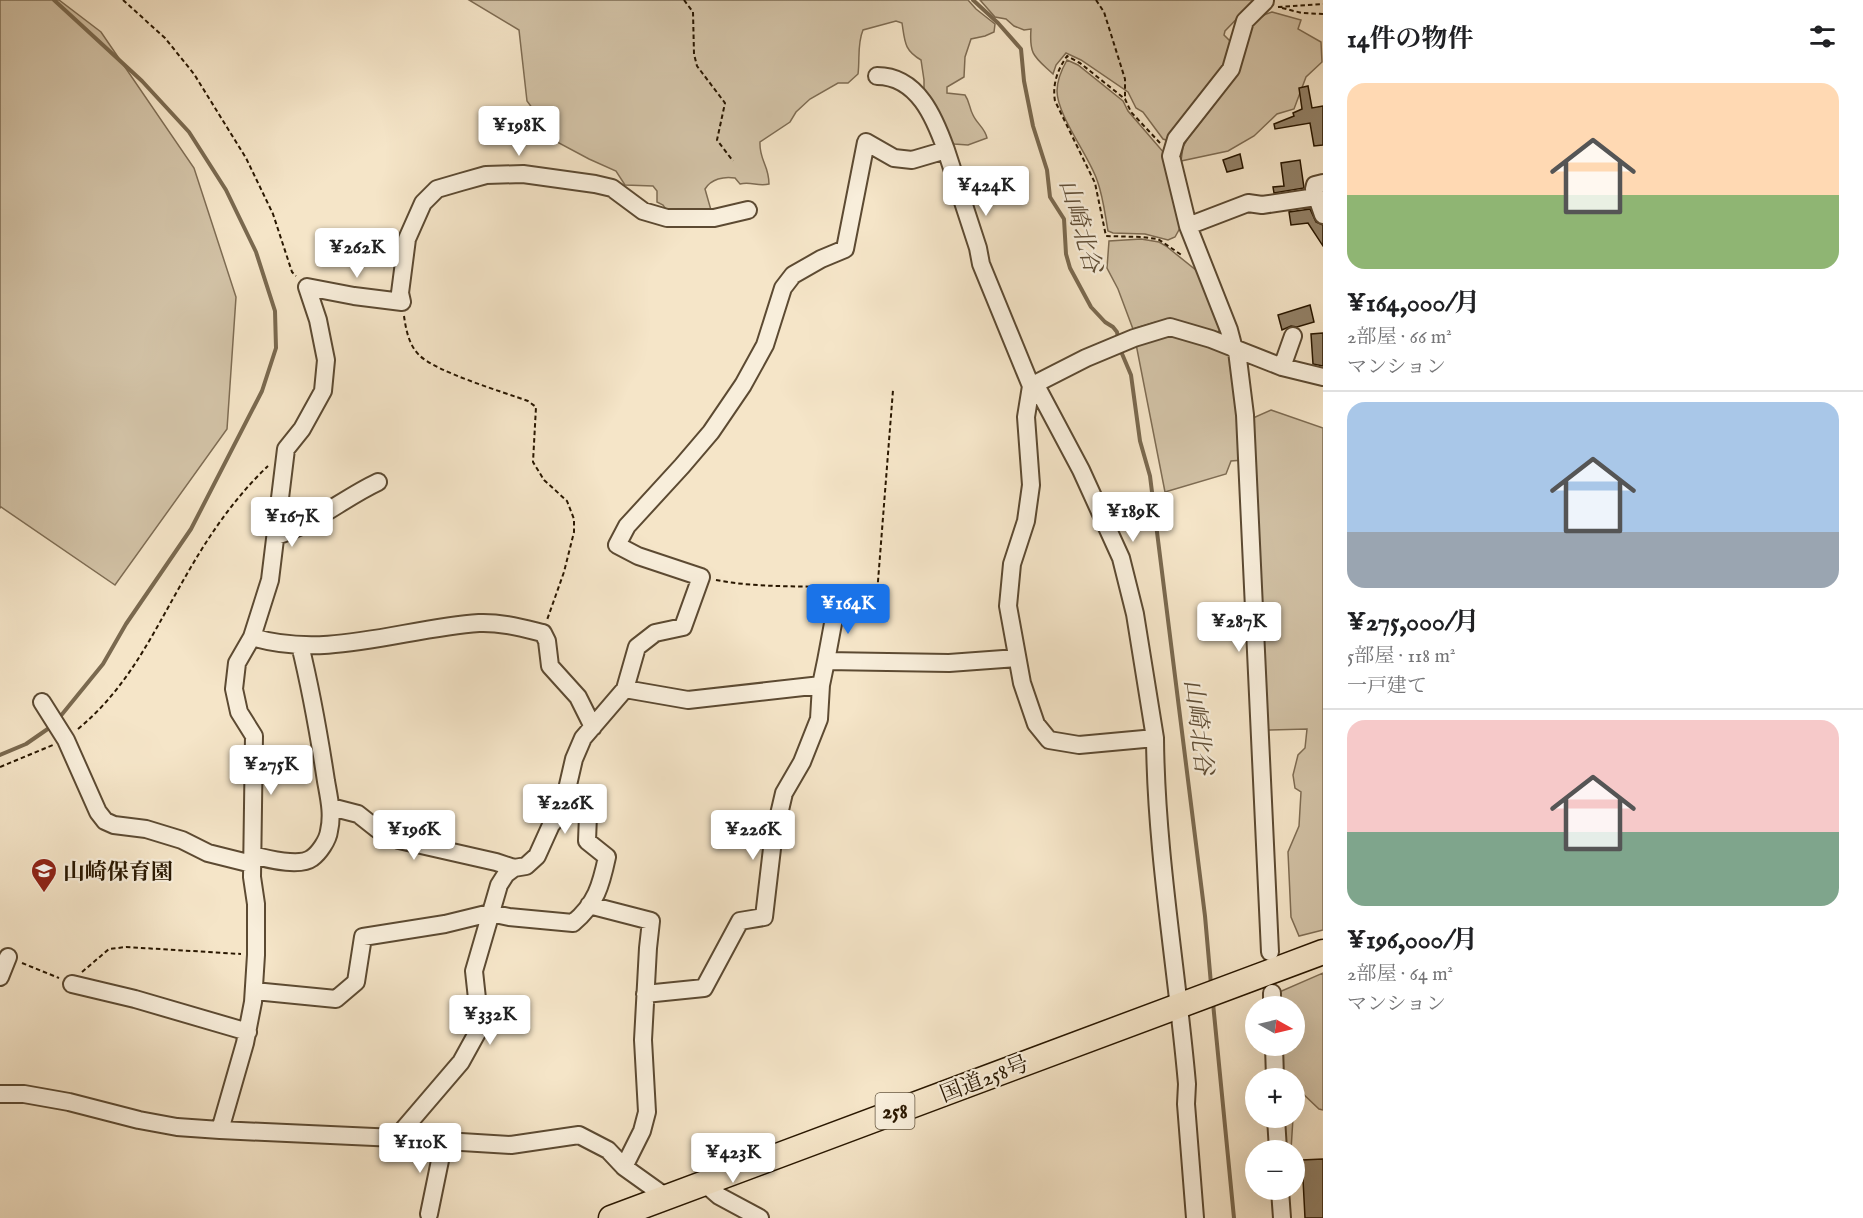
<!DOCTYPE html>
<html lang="ja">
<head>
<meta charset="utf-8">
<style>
  body { margin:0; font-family:"IM FELL English","Noto Serif JP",serif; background:#f2f2f2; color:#202124; height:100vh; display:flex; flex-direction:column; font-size:22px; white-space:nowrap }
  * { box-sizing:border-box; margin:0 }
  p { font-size:20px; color:#757577 }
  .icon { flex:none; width:33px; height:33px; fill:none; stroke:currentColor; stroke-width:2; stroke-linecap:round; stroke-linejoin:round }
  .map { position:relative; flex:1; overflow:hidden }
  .side { display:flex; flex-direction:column; background:#fff; width:540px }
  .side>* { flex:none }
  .needle { width:39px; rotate:98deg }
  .tools { position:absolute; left:1245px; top:996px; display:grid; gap:12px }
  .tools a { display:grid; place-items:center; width:60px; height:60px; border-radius:50%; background:#fff; box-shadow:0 6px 24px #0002; font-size:30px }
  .price { position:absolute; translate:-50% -51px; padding:0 14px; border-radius:6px; background:#fff; color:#222; font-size:20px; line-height:39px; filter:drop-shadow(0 2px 3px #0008) }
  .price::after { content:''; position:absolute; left:50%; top:36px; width:18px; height:14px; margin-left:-9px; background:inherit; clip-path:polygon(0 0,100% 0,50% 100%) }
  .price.on { background:#1a73e8; color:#fff }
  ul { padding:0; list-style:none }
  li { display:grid; align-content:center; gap:12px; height:318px; padding:0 24px }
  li+li { border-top:2px solid #e0e0e0 }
  li span { display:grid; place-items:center; height:186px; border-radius:18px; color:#555 }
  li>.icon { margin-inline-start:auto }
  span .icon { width:108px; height:108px; fill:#fffc; stroke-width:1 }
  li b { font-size:26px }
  h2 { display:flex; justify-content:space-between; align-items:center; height:72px; padding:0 24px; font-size:26px }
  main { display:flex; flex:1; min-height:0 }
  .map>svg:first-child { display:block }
</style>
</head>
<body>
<main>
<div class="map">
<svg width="1323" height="1218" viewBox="0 0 1323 1218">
  <rect width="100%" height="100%" fill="#f5e5c8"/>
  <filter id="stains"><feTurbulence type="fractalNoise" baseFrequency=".00333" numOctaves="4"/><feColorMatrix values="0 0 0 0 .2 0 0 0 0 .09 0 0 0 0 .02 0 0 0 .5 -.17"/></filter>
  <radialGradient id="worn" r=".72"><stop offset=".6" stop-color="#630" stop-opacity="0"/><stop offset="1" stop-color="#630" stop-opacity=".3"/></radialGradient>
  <path fill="#d2c2a6" stroke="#7e6c53" stroke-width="1.5" d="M0,0H59L101,32L194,168L236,297L227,429L115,585L1,507L0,508Z
    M469,0H968L976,9L995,24L994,32L985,36L971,39L965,57L964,77L947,87V93L965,95C970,102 969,108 973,115C977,124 985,128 987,138L968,145L954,144L943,131L924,94V80L921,60C904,50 905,42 902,23L896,21L863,30C857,44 860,59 858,74L848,83H838L810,99L796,112L790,122L760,142C759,160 769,165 769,184C758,187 751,181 740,184L735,178C724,176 711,179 705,189L711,210L670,215L663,205L657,202V191L653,186L625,185L616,171L589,159L557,142L527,101L519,30Z
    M980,0H1255L1225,31L1224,35L1232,43L1227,64L1169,141L1163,139L1143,112L1136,108L1128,92L1081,60L1066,53L1056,65L1053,74C1035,57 1029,56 1031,29L1024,30L1014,26L1006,19L995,17Z
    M1272,12L1301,20L1298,29L1321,42L1322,62L1306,77L1294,109L1277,114L1254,136L1228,151L1181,161L1183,147L1188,138C1202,120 1219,101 1230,81C1244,58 1241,20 1272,12Z
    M1067,60L1078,65L1123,101L1128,111L1165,154L1180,228L1175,237L1168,240L1145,234L1113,233L1108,231C1105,214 1103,196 1097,180C1089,156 1057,115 1057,91C1057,80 1062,69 1067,60Z
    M1141,239L1159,242L1166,246L1202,275L1220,329L1216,337L1175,321L1156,322L1133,329L1118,289L1107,268L1109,241Z
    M1167,334L1227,352L1233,359L1243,460L1231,461L1226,474L1165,492L1136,344Z
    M1271,410L1323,428V930L1299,936L1291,917L1288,852L1299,826L1301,792L1295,788L1293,775L1298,755L1305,748L1307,729L1268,730L1253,418Z
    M1323,973V1110L1319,1109L1301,1092L1295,1091L1294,1078H1280L1279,1046H1294V1006H1278L1277,993Z
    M1282,1118H1293L1291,1150H1283Z"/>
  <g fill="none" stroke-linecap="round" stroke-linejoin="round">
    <path stroke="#7a694f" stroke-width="4" d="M54,0L142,81L189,132L226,190L256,252L275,311L276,348L262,391L191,529L126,624L103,664L59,718
      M973,0L998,23L1021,49L1024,81L1033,126L1047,170L1050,197L1064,219L1066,254L1070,268L1091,307L1105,322L1113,327L1117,332L1118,338
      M1120,349L1131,375L1140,441L1150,476L1205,916L1211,984
      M0,755L26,744L52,726
      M1213,1003L1234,1218"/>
  </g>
  <path fill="#938268" stroke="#291700" stroke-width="1.5" d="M1308,86L1312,108L1323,106V145L1314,146L1310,123L1275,129L1274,124L1294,116L1293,113L1302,109L1299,88Z
    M1240,154L1243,168L1227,172L1223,160Z
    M1300,160L1304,188L1274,193L1273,187L1284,186L1281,163Z
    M1310,209L1316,222L1323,225V246L1308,223L1291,225L1289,212Z
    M1310,305L1314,322L1297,327L1291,326L1282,330L1278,315Z
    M1323,333V366L1313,364L1311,334Z
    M1323,1159V1218H1305L1302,1160Z"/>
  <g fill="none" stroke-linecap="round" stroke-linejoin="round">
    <defs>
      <path id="minor" d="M877,76C918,76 935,119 946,150
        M1323,183L1315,185L1314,189L1323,215
        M1188,226L1248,203L1262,205L1316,197
        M1234,349L1229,330L1188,226L1171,156L1176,139L1231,69L1245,21L1265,1
        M1237,351L1245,415L1270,952
        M1282,367L1293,336
        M1031,386L1039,391L1081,470L1121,558L1135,614L1155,738
        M1031,386L1086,358L1134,338L1170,327L1211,339L1282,367L1323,377
        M276,536C315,524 342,499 378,482
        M252,637C327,660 404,628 479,623C500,622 522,628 543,633L547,641L550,666L578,697L593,727
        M826,661L837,602
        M625,689L688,700L821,685L826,661L949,663L1017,658
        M42,702L66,740L98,812L105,821L114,825L146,829L182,840L208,853L252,864
        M331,807L358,814L377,829L399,840L496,862L514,868
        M253,855C267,859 300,867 312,858C319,853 328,840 329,831C333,814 329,798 326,781C319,735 311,690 300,645
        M589,905L651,921L648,948L643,1040L647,1112L642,1131L624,1167
        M0,977L8,957
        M72,984L135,999L248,1032
        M254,991L336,999L356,982L363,937L445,924L490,913L509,917L573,923C596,904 601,885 607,857L587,841L588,815L564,804
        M1272,993V1006
        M645,994L704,988L740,921L764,917L773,840L784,793L802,762L819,719L821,685
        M1274,1046L1275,1078
        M0,1094H24L69,1102L139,1120L177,1127L220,1130L396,1138L511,1145L579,1135L608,1150L624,1167L666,1197
        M1276,1118L1278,1150
        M220,1130L245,1043L253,1002L256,955V904L252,877L254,736L239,712L234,689L237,663L252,637L270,580L286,449L302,429L323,391L326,360L318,320L307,287L354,296L402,302L400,293L407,239L423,203L437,189L461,182L486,175L523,174L595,184L612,188L643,211L667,218H714L748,210
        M396,1138L461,1062L477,1033L479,1017L474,971L499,885L506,874L514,868L526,866L537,856L551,825L562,811L574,759L583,738L625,689L637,647L655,633L683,627L701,577L638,556L617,545L627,526L682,466L711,432L743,385L765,345L783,288L793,275L821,259L845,249L866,142L894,158L912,160L946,150L978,248L981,264L1031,386L1026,417L1031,485L1026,521L1012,564L1008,606L1022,683L1036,724L1049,740L1079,745L1155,738C1156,854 1177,969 1187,1084L1186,1104L1195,1218
        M704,1183L719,1196L760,1218
        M1280,1190L1282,1218
        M429,1214L444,1141"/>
      <path id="highway" d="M611,1218L1323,952"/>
    </defs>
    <use href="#minor" stroke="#5c4a32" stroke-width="20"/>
    <use href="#highway" stroke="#291700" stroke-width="27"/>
    <path stroke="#291700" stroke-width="2" stroke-dasharray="4.5 3" stroke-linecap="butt" d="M123,0L165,38L194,74L246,158L273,214L292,272L296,276
      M684,0L693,12L694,54L697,66L725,103L717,140L733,161
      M1096,0L1104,12L1125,79V99
      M1278,7L1323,4
      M1282,8L1302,13L1323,14
      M1160,143L1131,112L1125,99L1080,63L1067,56C1058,69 1052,84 1055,101L1095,183L1106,236L1142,237L1158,239L1183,256
      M404,316C406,330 409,345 419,355C436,372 503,392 528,401L536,407L533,462L544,480L567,501L574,519V532L564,572L547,620
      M716,580C752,587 789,586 826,587L828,590
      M852,600L877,594L893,390
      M78,729C126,689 149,641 179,588C204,543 231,501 268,466
      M0,767L53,745
      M22,963L59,978
      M82,972L109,949L126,947L241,954"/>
    <use href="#minor" stroke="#f8eedb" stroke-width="16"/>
    <use href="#highway" stroke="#f5e5c8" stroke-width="24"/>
  </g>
  <defs>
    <symbol id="school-pin" viewBox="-11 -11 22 30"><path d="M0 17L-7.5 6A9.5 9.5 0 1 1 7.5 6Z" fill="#8f2418" stroke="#f8eedb"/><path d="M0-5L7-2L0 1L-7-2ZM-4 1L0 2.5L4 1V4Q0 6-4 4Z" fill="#fff"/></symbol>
  </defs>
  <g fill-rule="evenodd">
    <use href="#school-pin" x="29" y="856" width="30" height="40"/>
  </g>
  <g text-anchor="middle" stroke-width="4.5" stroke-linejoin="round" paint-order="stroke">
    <rect fill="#f8eedb" stroke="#675842" stroke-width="1.5" x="875.5" y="1093" width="39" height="36" rx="4.5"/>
    <g font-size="21" font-weight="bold" fill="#291700">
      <text x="895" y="1118">258</text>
    </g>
    <g font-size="22" font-weight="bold" fill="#291700" stroke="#f8eedb" text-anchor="start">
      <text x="63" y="879">山崎保育園</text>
    </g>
    <g font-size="22" fill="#291700" stroke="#f8eedb">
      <text transform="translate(984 1078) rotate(-21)" y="8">国道258号</text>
    </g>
    <g font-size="24" font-style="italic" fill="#5f4d35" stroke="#f8eedb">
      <text transform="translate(1081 226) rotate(74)" y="8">山崎北谷</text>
      <text transform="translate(1199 727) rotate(83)" y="8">山崎北谷</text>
    </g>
  </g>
  <rect width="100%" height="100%" filter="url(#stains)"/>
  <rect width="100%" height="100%" fill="url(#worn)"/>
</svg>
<div class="tools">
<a><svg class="needle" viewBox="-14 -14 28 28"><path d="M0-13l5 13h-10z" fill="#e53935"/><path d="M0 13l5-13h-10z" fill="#757577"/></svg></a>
<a>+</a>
<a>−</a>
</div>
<b class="price" style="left:519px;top:157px">¥198K</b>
<b class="price" style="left:986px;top:217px">¥424K</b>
<b class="price" style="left:357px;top:279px">¥262K</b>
<b class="price" style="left:1133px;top:543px">¥189K</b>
<b class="price" style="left:292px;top:548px">¥167K</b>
<b class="price on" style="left:848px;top:635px">¥164K</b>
<b class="price" style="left:1239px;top:653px">¥287K</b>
<b class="price" style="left:271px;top:796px">¥275K</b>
<b class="price" style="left:565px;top:835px">¥226K</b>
<b class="price" style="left:414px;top:861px">¥196K</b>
<b class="price" style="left:753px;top:861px">¥226K</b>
<b class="price" style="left:490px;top:1046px">¥332K</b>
<b class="price" style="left:420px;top:1174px">¥110K</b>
<b class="price" style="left:733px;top:1184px">¥423K</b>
</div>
<section class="side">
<h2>14件の物件<svg class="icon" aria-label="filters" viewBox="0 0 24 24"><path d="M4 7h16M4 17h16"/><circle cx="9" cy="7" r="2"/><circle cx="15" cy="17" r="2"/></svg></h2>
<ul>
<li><span style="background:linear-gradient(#ffd9b3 60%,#8fb573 0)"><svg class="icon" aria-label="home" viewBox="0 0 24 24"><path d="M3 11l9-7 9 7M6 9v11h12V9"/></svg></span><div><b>¥164,000/月</b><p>2部屋 · 66 m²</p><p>マンション</p></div></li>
<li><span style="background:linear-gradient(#a9c7e8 70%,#9aa5b1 0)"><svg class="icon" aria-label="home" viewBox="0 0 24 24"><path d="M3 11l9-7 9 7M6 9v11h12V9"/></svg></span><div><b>¥275,000/月</b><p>5部屋 · 118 m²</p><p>一戸建て</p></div></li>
<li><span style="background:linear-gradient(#f6c9c9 60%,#7fa58c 0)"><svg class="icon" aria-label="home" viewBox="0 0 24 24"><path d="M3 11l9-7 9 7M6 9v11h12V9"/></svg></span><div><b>¥196,000/月</b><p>2部屋 · 64 m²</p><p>マンション</p></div></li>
</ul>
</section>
</main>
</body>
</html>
